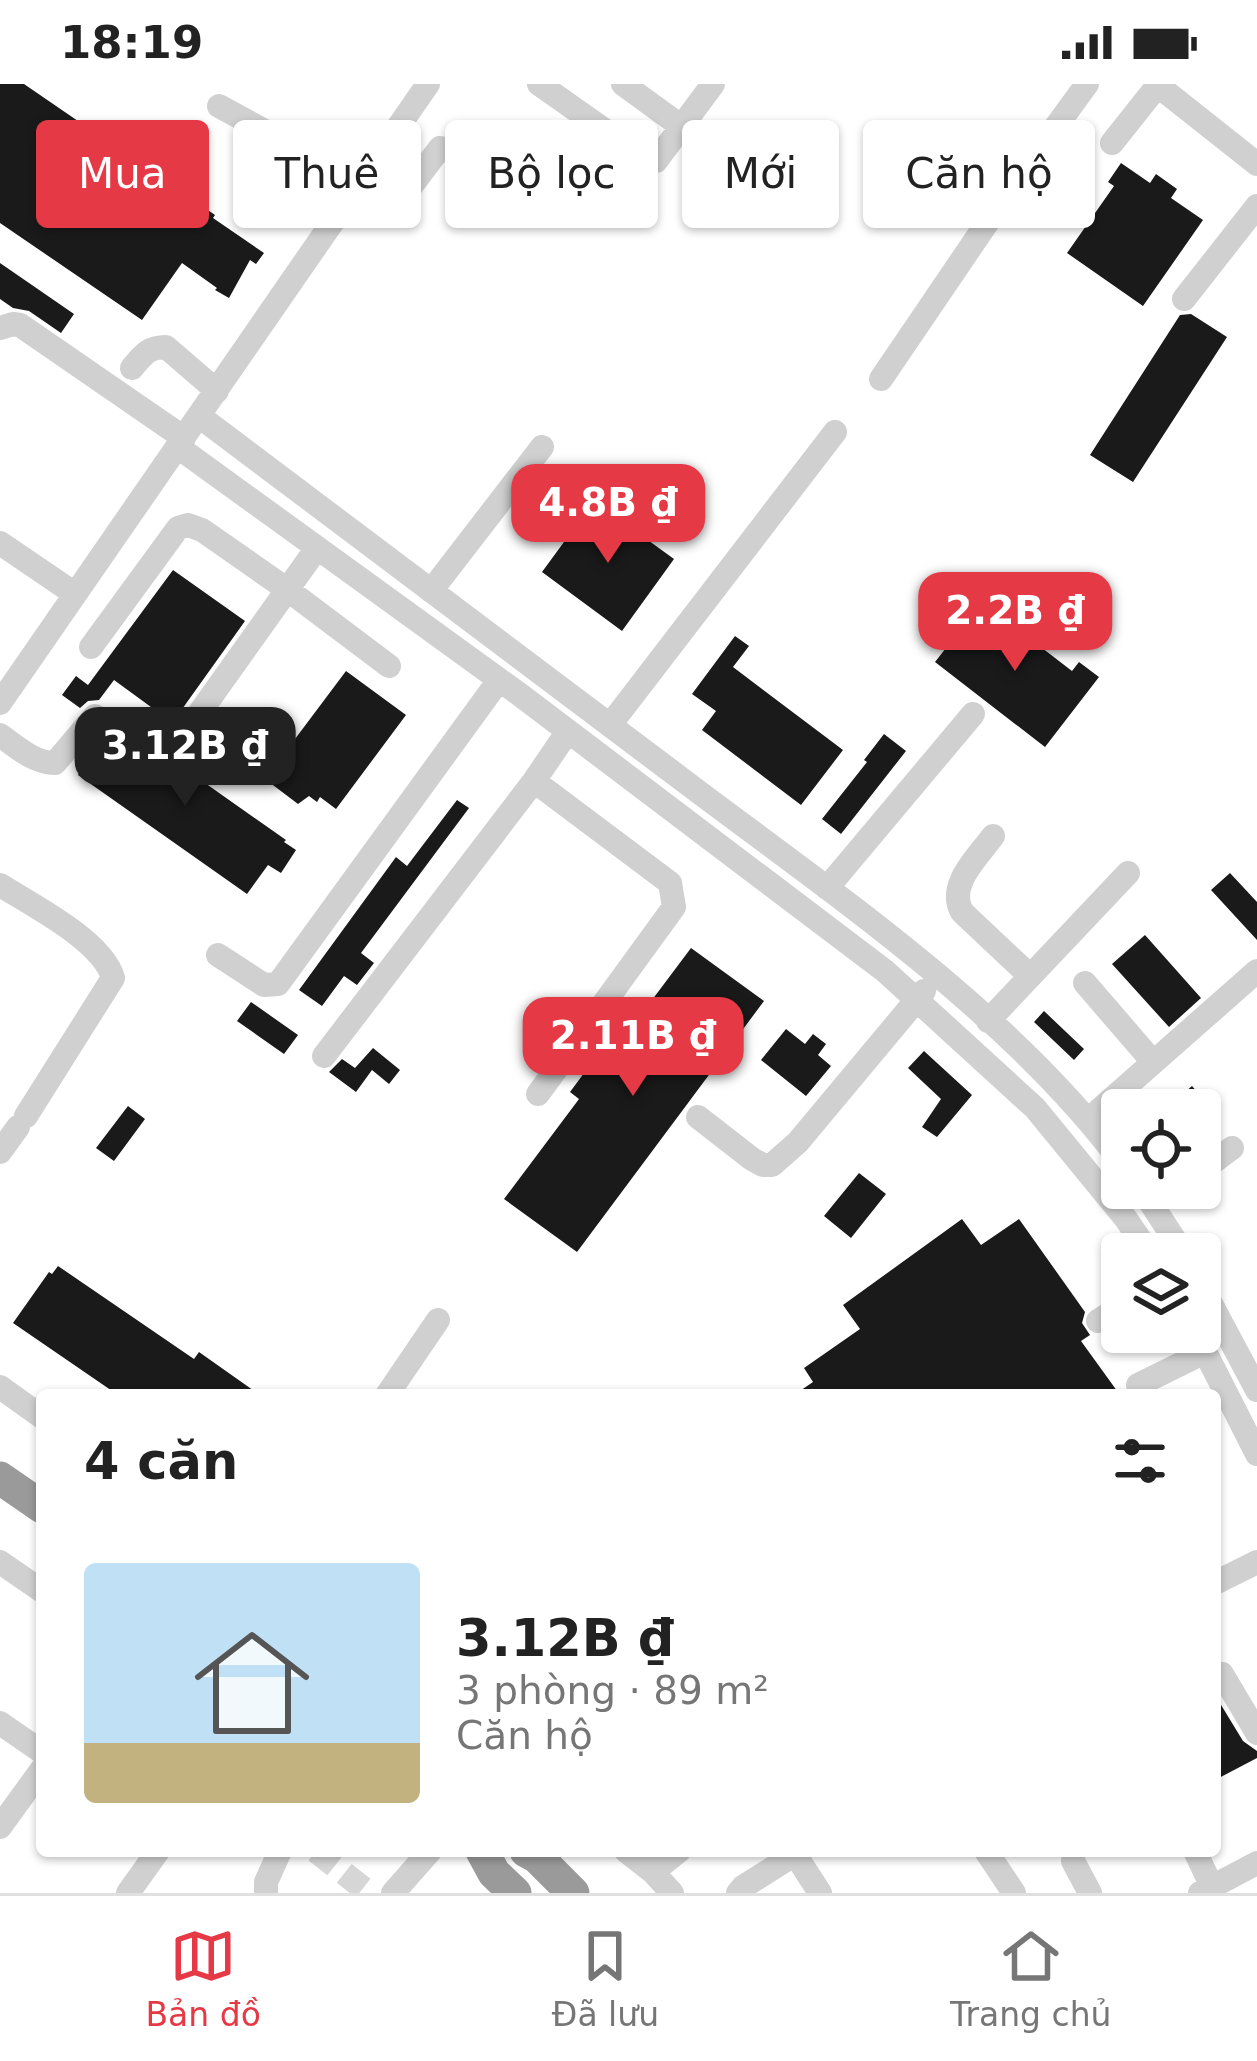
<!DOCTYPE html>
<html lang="vi">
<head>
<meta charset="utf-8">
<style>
  body { margin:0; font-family:"DejaVu Sans",sans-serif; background:#f2f2f2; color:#222; height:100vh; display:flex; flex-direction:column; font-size:45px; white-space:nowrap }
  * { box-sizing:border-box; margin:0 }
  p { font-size:39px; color:#767676 }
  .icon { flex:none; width:66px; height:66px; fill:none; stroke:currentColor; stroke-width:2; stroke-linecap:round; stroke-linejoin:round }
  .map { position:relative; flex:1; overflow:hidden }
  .drawer { position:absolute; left:36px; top:1305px; width:1185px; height:468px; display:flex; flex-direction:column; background:#fff; border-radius:12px; box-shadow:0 3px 9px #0004 }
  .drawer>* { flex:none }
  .hud { position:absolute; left:36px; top:36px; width:1185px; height:108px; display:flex; gap:24px }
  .tools { position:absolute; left:1101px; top:1005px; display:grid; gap:24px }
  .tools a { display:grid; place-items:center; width:120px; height:120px; border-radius:12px; background:#fff; box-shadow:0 3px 9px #0004; font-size:60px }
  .price { position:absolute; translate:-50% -102px; padding:0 27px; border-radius:24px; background:#e63946; color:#fff; font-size:39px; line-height:78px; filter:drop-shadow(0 3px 6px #0008) }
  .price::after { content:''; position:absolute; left:50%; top:72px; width:36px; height:27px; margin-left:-18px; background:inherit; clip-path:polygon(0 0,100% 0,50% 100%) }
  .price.selected { background:#222; color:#fff }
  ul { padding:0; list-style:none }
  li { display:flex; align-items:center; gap:36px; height:300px; padding:0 48px }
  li+li { border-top:3px solid #e0e0e0 }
  li span { display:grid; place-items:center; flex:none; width:336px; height:240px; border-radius:12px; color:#555 }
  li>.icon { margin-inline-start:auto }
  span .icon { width:144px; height:144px; fill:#fffc; stroke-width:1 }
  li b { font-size:51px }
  h2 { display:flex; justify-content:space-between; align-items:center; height:144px; padding:0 48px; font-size:51px }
  .chip { padding:0 42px; border-radius:12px; background:#fff; box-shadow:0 3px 9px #0004; font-size:42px; line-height:108px }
  .chip.selected { background:#e63946; color:#fff }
  .status { display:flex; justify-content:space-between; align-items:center; height:84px; padding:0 60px; background:#fff; direction:ltr }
  .status svg { height:33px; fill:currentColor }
  .tabs { display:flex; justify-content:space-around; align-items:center; height:168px; border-top:3px solid #e0e0e0; background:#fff; font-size:33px; color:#767676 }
  .tabs a { display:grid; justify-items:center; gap:6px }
  .tabs .selected { color:#e63946 }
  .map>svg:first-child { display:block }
</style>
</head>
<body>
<div class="status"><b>18:19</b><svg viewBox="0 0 49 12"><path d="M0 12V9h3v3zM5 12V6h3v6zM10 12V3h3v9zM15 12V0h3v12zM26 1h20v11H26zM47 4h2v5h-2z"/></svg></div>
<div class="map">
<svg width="1257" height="1809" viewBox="0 0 1257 1809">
  <rect width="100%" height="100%" fill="#fff"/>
  <path fill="#1a1a1a" d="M0,0H24L215,131L213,134L264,169L256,180L250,176L229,214L215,206L217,204L182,179L142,236L0,139Z
    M1070,69L1085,80L1052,123L1037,111Z
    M1121,79L1150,99L1156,90L1177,105L1171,114L1203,136L1143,222L1067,169L1114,102L1108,98Z
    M0,179L74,230L61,249L29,227L13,224L0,215Z
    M1191,230L1227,253L1133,398L1090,371L1180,231Z
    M594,417L674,475L622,547L542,488Z
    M173,486L245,537L180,628L177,642L114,596L99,616L88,617L80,624L62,611L76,592L88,601Z
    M982,518L1072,587L1079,578L1099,593L1045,663L935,578Z
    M735,552L749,562L733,583L843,666L801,721L702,646L716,627L692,610Z
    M346,587L406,631L336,725L320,713L317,718L309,712L298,720L265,695Z
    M117,637L286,756L284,758L296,766L281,789L268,781L247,810L78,691Z
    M884,650L906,667L841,750L822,735L867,678L864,676Z
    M457,716L469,724L361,869L374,879L357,901L344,892L322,922L299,906L396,773L407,782Z
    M1230,789L1257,818V856L1211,806Z
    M1145,851L1201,914L1169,943L1112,880Z
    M691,864L764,917L577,1168L504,1115L579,1015L570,1008L613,950L622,956Z
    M251,918L298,951L284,970L237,937Z
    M1044,927L1084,965L1074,976L1034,938Z
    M786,945L805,960L813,950L826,960L818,971L831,982L806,1012L761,976Z
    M373,964L400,986L389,1000L372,986L356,1008L329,988L342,975L355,984Z
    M924,967L972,1011L937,1053L922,1043L941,1015L908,984Z
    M1192,1002L1221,1036L1200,1053V1026H1164Z
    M128,1022L145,1035L114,1077L96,1064Z
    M859,1089L886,1110L851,1154L824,1132Z
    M962,1135L981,1161L1019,1135L1085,1228L1082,1239L1090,1251L1081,1257L1120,1311H794L813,1298L804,1284L860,1245L843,1221Z
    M58,1182L194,1275L199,1268L260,1311H118L13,1239L49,1188L52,1190Z
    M1215,1611L1243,1657L1257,1667V1674L1215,1696Z"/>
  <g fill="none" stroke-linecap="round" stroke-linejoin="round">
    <path stroke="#d6d6d6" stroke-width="24" stroke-dasharray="24 12" stroke-linecap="butt" d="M316,1767L369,1809"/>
    <path stroke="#d0d0d0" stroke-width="24" d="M539,0L650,78L656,77L713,0
      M623,0L682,43
      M1156,0L1257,80
      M219,22L360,99
      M1112,59L1158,1
      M397,121L440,64
      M1184,215L1257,122
      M0,244L13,240L20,241L184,354
      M132,284C143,271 148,263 166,263L217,307
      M881,295L1006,111L1087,0
      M199,332C366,458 533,584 700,709C844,817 1014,934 1122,1079
      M178,363L519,610L885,887L1035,1024L1126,1135L1150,1170
      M0,459L75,510
      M431,507L542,363
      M91,563L178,444L188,441L202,446L288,506L389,582
      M0,619L428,0
      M193,638L317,464
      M610,641L835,348
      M0,651C17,663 34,679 55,679L95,632
      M993,752C977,774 947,801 962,828L1030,892
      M0,801C32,821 103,857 113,894L26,1032
      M827,804L973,630
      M218,871L264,901L278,900L499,596
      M1085,899L1153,978
      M988,937L1128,789
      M324,972L534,697
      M538,1010L674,823L670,799L534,697L568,647
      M698,1033L752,1075L763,1081H772L798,1058L924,907
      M1088,1036L1257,887
      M0,1068L18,1043
      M1200,1088L1232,1064
      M1141,1104L1184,1170
      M1154,1122L1178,1104
      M1200,1199L1257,1306
      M1098,1237L1122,1222
      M1195,1248L1257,1370
      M1138,1301L1205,1268
      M0,1303L42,1333
      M387,1311L438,1236
      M0,1478L42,1507
      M1215,1499L1257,1478
      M1222,1590L1257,1649
      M0,1639L42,1668
      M0,1743L42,1685
      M626,1767L653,1788L672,1809
      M793,1767L820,1809
      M986,1767L1014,1809
      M1195,1767L1212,1803
      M1073,1777L1090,1809
      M653,1788L679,1767
      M128,1809L158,1767
      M266,1809V1798L280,1767
      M393,1809L430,1767
      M738,1809L743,1803L795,1770
      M1200,1809L1257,1779"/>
    <path stroke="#9a9a9a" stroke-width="33" d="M0,1394L42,1423
      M482,1767L494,1789L515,1809
      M526,1767L537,1773L573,1809"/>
  </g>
</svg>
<div class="tools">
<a><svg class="icon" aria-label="locate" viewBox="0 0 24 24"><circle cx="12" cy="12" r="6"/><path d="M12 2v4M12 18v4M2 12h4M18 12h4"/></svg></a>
<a><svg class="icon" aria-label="layers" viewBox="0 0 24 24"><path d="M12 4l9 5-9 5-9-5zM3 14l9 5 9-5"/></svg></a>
</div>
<b class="price" style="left:608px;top:482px">4.8B ₫</b>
<b class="price" style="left:1015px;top:590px">2.2B ₫</b>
<b class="price selected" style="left:185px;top:725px">3.12B ₫</b>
<b class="price" style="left:633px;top:1015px">2.11B ₫</b>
<div class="hud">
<a class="chip selected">Mua</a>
<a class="chip">Thuê</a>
<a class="chip">Bộ lọc</a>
<a class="chip">Mới</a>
<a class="chip">Căn hộ</a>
</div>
<section class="drawer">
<h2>4 căn<svg class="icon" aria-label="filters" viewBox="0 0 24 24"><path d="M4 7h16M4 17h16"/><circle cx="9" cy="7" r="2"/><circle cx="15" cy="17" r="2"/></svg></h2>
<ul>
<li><span style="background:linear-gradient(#bfe0f5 75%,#c2b280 0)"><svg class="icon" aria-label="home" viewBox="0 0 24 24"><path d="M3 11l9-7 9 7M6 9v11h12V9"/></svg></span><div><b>3.12B ₫</b><p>3 phòng · 89 m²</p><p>Căn hộ</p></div></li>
</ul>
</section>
</div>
<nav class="tabs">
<a class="selected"><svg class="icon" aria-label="map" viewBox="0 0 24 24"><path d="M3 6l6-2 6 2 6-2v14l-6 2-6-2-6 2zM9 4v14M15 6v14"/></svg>Bản đồ</a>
<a><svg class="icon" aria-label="saved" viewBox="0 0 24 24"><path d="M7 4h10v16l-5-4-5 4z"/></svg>Đã lưu</a>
<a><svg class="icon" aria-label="home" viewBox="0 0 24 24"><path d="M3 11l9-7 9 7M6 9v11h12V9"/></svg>Trang chủ</a>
</nav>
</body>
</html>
